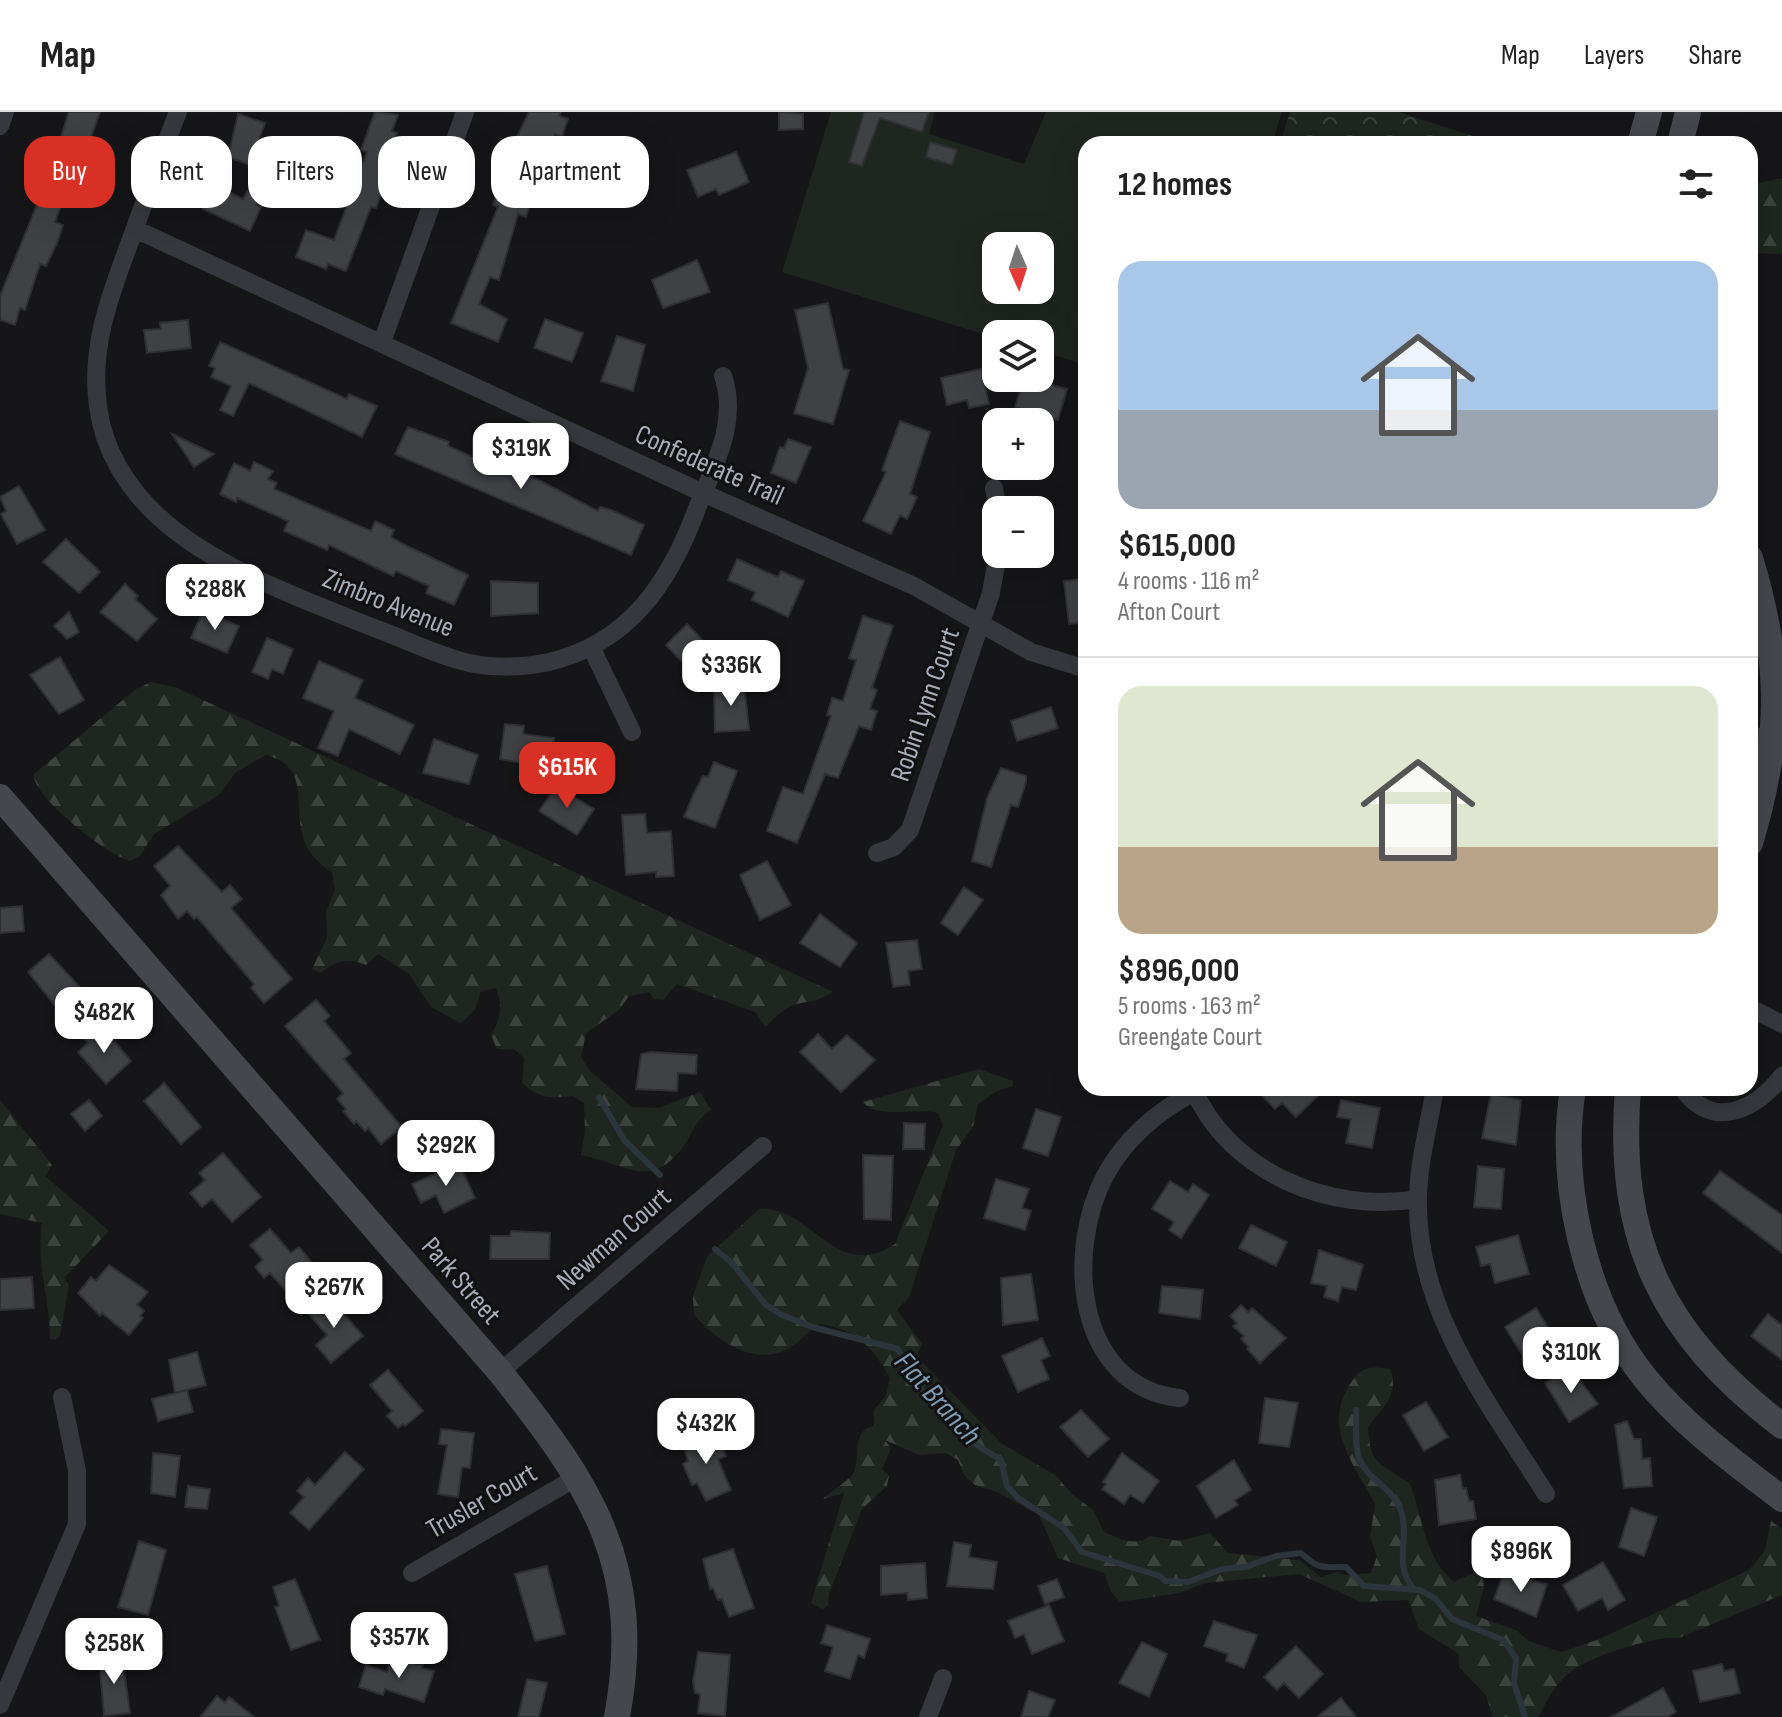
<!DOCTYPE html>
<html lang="en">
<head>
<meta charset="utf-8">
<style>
  body { margin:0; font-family:"Sofia Sans Condensed",sans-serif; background:#f2f2f2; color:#222; height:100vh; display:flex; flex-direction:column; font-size:30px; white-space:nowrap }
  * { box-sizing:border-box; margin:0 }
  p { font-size:26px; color:#767676 }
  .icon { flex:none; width:44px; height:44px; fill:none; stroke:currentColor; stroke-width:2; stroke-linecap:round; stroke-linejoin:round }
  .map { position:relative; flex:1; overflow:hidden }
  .details { position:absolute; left:1078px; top:24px; width:680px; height:960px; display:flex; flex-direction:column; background:#fff; border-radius:24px; box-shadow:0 8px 32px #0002 }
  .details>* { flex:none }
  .guide { position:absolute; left:24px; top:24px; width:760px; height:72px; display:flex; gap:16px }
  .needle { width:52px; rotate:177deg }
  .buttons { position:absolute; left:982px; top:120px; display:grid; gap:16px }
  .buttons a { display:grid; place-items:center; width:72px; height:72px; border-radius:16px; background:#fff; box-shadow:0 8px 32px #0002; font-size:40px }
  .price { position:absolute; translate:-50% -68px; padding:0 18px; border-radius:16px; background:#fff; color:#222; font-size:26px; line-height:52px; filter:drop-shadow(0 2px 4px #0008) }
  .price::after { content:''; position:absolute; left:50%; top:48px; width:24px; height:18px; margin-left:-12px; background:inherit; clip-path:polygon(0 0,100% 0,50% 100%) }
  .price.current { background:#d93025; color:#fff }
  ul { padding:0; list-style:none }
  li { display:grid; align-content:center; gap:16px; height:424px; padding:0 40px }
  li+li { border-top:2px solid #e0e0e0 }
  li span { display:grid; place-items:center; height:248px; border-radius:24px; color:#555 }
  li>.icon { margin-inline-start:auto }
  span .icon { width:144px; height:144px; fill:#fffc; stroke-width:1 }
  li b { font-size:34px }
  h2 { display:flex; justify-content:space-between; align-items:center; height:96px; padding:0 40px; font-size:34px }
  .chip { padding:0 28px; border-radius:24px; background:#fff; box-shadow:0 8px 32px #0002; font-size:28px; line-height:72px }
  .chip.current { background:#d93025; color:#fff }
  header { display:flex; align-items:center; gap:48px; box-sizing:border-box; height:112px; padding:0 40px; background:#fff; border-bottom:2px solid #e0e0e0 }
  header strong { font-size:38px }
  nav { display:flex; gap:44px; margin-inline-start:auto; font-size:28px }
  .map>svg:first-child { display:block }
</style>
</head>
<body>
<header>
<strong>Map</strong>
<nav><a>Map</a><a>Layers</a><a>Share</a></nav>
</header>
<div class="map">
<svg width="1782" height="1605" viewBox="0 0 1782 1605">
  <defs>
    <pattern id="forest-firs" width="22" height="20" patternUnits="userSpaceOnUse" patternTransform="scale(2)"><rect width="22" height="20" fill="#1e261f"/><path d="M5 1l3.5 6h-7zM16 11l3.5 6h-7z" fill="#3c433d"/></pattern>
    <pattern id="park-crowns" width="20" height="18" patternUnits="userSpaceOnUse" patternTransform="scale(2)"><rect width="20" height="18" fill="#1e261f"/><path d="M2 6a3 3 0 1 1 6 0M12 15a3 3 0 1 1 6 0" fill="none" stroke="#3c433d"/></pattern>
  </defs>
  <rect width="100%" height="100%" fill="#161618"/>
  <path fill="#1e261f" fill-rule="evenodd" d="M831,0H860L922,19L929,0H935L929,22L1024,52L1046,0H1282L1272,32H1086V253L1040,239V222H996V226L782,160ZM996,134H1040V178H996Z"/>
  <path fill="url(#forest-firs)" d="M1782,66V142L1750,141V73Z
    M151,570L175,575L833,880C804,899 797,879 766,915L755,900L677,872L663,888L654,887L649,880L629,884L619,898L586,921L581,945L590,959L632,995L659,996L700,980L711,998C696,1007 694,1018 685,1032C651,1081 625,1051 581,1043L585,1020L584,991L573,984C551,987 539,986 522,971L524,946L515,938L497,937L491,923C501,907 503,894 496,876L481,879L475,898L461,911L431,895L409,862L378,842L366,853C346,845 336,849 320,861L312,857L327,826L326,799L335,778L332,760C270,722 328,660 266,643L236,660L219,683L154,722L140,744L130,749C109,744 31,684 34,662L136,577Z
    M979,957L1013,969V974L997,979L978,992L973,1015L956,1038L909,1185L897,1198L922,1232L918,1241L924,1252L1001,1331L1055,1363L1073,1383L1093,1398L1104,1420C1120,1427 1135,1435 1150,1424L1179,1429L1210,1421L1228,1441L1299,1448L1321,1465L1337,1460L1345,1463L1371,1461L1377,1444L1370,1425L1375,1392C1355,1353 1320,1314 1352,1269C1363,1254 1372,1254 1390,1257C1400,1282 1382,1297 1368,1315C1370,1356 1381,1350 1410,1372C1423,1406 1424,1445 1454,1470L1477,1459L1482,1461L1484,1475L1476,1504L1516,1518L1529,1529L1561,1540L1597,1528L1749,1458L1765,1439L1771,1409L1782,1417V1483L1679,1526C1656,1523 1591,1544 1572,1559C1557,1569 1546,1589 1539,1605H1493L1486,1583L1459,1555V1542L1419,1517L1408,1488L1361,1490L1299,1462L1205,1471L1179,1481L1120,1490L1111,1480L1104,1461L1058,1446L1039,1403L997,1380L975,1373L964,1363L958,1348L946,1341L919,1343L885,1328L891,1336L882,1357L889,1364L887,1374L862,1397L829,1482L828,1494L823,1497L811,1491L844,1381L823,1387C831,1379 853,1367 855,1357C860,1341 852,1318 874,1314V1298L886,1284L890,1266C873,1235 856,1217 820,1212C808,1218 801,1229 790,1236C755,1256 716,1228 694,1203L693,1184L707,1145L759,1097C812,1093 834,1172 895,1132L943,1013L938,1001C917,995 877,1008 863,990Z
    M0,988L52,1053L45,1064L109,1119L64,1166L69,1173L60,1224L55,1228L50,1227C50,1186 36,1157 42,1111L0,1102Z"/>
  <path fill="url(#park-crowns)" d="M1290,0H1398L1498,32H1280Z"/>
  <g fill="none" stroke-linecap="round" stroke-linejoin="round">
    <path stroke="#2c353c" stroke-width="6" d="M599,985L624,1028L660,1063
      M715,1137L732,1151L766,1193L780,1202L812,1215L898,1237L918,1274L950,1301L964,1325L1001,1348L1007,1374L1018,1386L1064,1416L1082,1440L1160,1464L1165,1469L1188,1470L1222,1457L1245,1455L1276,1444L1301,1441C1320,1458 1321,1455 1346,1455L1364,1474L1420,1478L1436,1487L1452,1507L1503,1528L1516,1546L1514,1571L1525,1605
      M1356,1298C1357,1316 1354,1329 1359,1346C1367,1368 1393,1375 1401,1399C1410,1425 1393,1453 1413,1476"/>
  </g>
  <path fill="#404145" stroke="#303034" stroke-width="2" d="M69,0H100L74,73L69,72L55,110L63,113L57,131L46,154L40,152L25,198L20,196L15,213L0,208V184L47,68Z
    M375,0L398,3L392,19L397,21L379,69L385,71L376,96L371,95L346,159L328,152L326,157L296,145L306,118L334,128L367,40L361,38Z
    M529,0H561L559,4L568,7L562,25L555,22L526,105L518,102L499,168L490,165L479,192L507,207L498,230L451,211L498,95L493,93L499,76L503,78L521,29L516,27Z
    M779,0L803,2V17L779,18Z
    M864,0H929L922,20L880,6L862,54L849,50Z
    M238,2L265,11L250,53L228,45Z
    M930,30L957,38L952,53L926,45Z
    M736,40L749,70L719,83L716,77L698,85L687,58Z
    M610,42L641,62L639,65L648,70L632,95L592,71Z
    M214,73L243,87L247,79L260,85L256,93L261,95L250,119L203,97Z
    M697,148L710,180L663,196L652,168Z
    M828,191L843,257L849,258L833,312L794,301L808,256L795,198Z
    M545,207L583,221L572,250L534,236Z
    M188,208L191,236L147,241L144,218L161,217L160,211Z
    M617,224L645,233L633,279L601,269Z
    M220,230L347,287L349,282L377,294L362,325L249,271L233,304L220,298L231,274L211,265L215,256L209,254Z
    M981,257L989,292L969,296L967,288L947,293L941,266Z
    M1024,266L1067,277L1058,308L1015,295Z
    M900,309L930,320L910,382L917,385L907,407L900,403L891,422L863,409L886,360L882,358Z
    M408,315L449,330L448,334L500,357L502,353L539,368L598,399L600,395L611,398L644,413L631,443L395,342Z
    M172,322L214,342L194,355Z
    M788,327L811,335L796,371L771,361L780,335L784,336Z
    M254,350L273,359L268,367L277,371L274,377L371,419L375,409L394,418L391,425L407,434L468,463L454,493L426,481L429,474L396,459L393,464L329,433L327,438L284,419L288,409L237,386L236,390L220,382L234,351L250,359Z
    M19,374L45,418L17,432L1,402L6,399L0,385Z
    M66,427L100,460L79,481L43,450Z
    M737,447L778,465L781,459L804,469L788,505L752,488L755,480L728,468Z
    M1082,467L1083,477H1086V510L1069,512L1064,469Z
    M491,469L538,471V501L491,504Z
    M125,472L138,484L135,487L157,507L137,529L100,500Z
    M203,499L239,514L227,541L191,526Z
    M69,500L79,520L67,527L54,514Z
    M863,504L893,514L872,576L877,578L870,597L877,599L871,618L859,614L838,666L825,662L797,731L767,719L783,675L803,682L831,604L827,603L832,586L843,589L856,548L849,546Z
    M687,512L718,544L704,559H698L689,550L685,553L666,533Z
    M267,526L293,537L283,562L272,557L268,567L252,560Z
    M60,545L84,588L59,602L30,563Z
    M319,549L363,568L355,586L414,613L400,642L349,617L338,644L318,636L334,599L303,586Z
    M744,572L749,618L715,620L714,574Z
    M1051,595L1058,616L1017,629L1011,609Z
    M505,612L524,614L523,622L554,626L551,656L500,647Z
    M434,627L478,643L469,672L423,661Z
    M714,650L737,659L715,716L684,705L694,681L703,664L708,665Z
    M1001,656L1026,664V670L1018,695L1011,693L991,755L972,749L987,686Z
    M556,674L594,697L577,723L539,699Z
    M645,702L647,721L671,719L674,764L656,765V760L626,763L622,703Z
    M178,734L222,780L230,773L242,787L231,796L292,867L264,891L251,876L254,872L197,805L194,807L187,799L178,807L161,783L170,774L154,754Z
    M767,749L791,793L760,808L740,763Z
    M964,775L983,788L958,823L941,811Z
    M22,794L24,819L0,821V796Z
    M820,802L857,831L840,855L800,831Z
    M917,828L922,857L908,859L910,873L893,875L886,831Z
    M49,842L89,885L65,906L28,860Z
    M316,888L330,904L324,909L351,941L344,947L402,1015L381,1032L368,1016L365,1019L356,1009L354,1012L343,999L346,997L337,987L343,981L285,914Z
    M97,916L102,922L106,919L131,949L106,972L78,940L88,931L84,927Z
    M818,922L832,937L847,923L875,948L841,980L800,940Z
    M651,940L697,943L696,962L678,961L677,979L636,977L641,942Z
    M164,971L201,1015L181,1032L144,989Z
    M1326,976L1296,1005L1282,991L1275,997L1261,983L1267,976Z
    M1491,982L1521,988L1516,1033L1482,1026Z
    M89,988L102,1004L85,1019L71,1002Z
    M1341,988L1380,996L1372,1036L1346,1031L1351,1007L1337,1005Z
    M1036,997L1061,1005L1048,1044L1023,1036Z
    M904,1011L925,1012L924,1037H903Z
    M223,1041L261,1085L232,1110L212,1087L202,1095L190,1081L205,1068L199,1061Z
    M863,1043L893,1044L891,1108L864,1107Z
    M459,1051L475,1086L444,1101L436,1083L421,1091L412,1072Z
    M1478,1054L1504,1057L1501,1097L1474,1095Z
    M1720,1059L1782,1103V1141L1703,1081Z
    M996,1067L1029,1077L1022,1096L1031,1099L1025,1118L984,1106Z
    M1170,1069L1188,1080L1193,1072L1209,1083L1181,1126L1169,1118L1174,1110L1152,1097Z
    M1251,1113L1287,1130L1276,1154L1239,1136Z
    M270,1117L291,1141L299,1135L315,1154L285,1178L270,1161L264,1166L255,1155L263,1148L250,1133Z
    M511,1119L550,1121L549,1147H490L491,1124H510Z
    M1518,1123L1529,1162L1495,1171L1490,1152L1481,1154L1476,1135Z
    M1319,1138L1363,1153L1356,1178L1342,1175L1338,1189L1324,1185L1327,1174L1311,1171Z
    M109,1153L148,1180L137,1193L144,1199L140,1204L143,1206L129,1223L102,1201L100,1204L78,1181L91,1165L96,1169Z
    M1031,1162L1038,1208L1003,1213L1001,1166Z
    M32,1165L34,1196L0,1198V1167Z
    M1162,1174L1203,1178L1200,1207L1159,1201Z
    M323,1184L336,1200L339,1196L363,1224L331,1251L316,1233L327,1223L306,1199Z
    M1241,1193L1248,1200L1252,1196L1286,1226L1260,1251L1247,1237L1249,1235L1241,1227L1244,1224L1233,1214L1237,1211L1230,1204Z
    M1536,1196L1557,1230L1526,1249L1505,1215Z
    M1768,1202L1782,1213V1248L1751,1224Z
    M1042,1226L1050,1244L1041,1248L1049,1267L1018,1280L1002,1244Z
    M197,1240L206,1273L175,1281L169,1248Z
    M1570,1256L1598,1292L1569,1310L1545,1271Z
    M388,1258L423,1299L405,1314L403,1312L398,1316L387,1304L392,1299L370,1273Z
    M187,1278L193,1300L158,1309L152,1287Z
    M1265,1286L1298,1291L1289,1335L1259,1331Z
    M1426,1290L1448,1325L1424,1339L1403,1303Z
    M1081,1298L1109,1327L1088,1345L1060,1315Z
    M1627,1309L1634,1327H1641L1642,1347L1650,1346L1652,1374L1624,1376L1615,1313Z
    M441,1317L474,1321L470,1356L462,1355L458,1385L438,1382L447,1333L439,1332Z
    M707,1320L711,1329L718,1326L726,1344L718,1347L731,1378L706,1389L697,1371L692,1373L683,1352L688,1349L682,1330Z
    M345,1340L364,1357L309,1418L290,1401L304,1385L297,1379L308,1366L315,1373Z
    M153,1341L180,1344L175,1385L151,1381Z
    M1122,1341L1159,1369L1143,1391L1130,1383L1124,1392L1102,1377L1106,1372L1103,1370Z
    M1234,1348L1251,1378L1235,1388L1238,1393L1216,1406L1197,1374Z
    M1460,1363L1463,1377L1466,1376L1469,1389H1473L1476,1407L1439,1413L1435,1368Z
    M188,1374L210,1377L207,1397L185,1395Z
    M1631,1396L1657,1405L1644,1444L1619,1435Z
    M139,1429L166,1438L148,1503L118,1495Z
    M954,1430L971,1433L969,1445L997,1450L993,1477L947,1474Z
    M733,1437L754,1496L729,1505L722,1487L718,1488L713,1476L710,1477L703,1447Z
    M1603,1450L1625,1488L1608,1498L1602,1486L1578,1499L1563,1473Z
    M925,1451L927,1486L908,1488L907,1481L881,1483V1454Z
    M547,1454L565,1522L535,1529L515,1462Z
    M1503,1463L1547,1472L1536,1505L1494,1487Z
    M295,1467L320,1528L291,1538L275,1495L279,1494L273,1475Z
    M1057,1467L1064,1485L1045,1492L1038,1474Z
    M1049,1493L1064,1529L1032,1542L1024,1522L1015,1526L1008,1509Z
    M1214,1509L1257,1523L1244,1556L1226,1549L1228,1542L1204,1534Z
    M827,1513L870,1527L864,1546L858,1543L850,1567L825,1559L833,1535L821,1531Z
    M1142,1530L1167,1542L1149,1585L1119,1571Z
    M1296,1534L1323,1562L1299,1586L1284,1571L1277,1578L1264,1565Z
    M698,1540L730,1543L725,1604L698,1601L700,1582L695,1581L693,1569Z
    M122,1544L130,1601L104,1604L99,1546Z
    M391,1546L423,1553L422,1556L434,1559L424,1590L385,1577L383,1583L359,1575L366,1553L387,1560Z
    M1722,1552L1724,1559L1734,1557L1740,1581L1700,1590L1693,1559Z
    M527,1567L547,1571L539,1605H518Z
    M1663,1576L1676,1600L1667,1605H1611Z
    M1029,1579L1055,1588L1048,1605H1021Z
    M217,1584L225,1591L229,1585L254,1605H200Z
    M1341,1586L1356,1605H1317Z"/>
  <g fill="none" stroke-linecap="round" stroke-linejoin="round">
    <path stroke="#37383d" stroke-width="18" d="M178,0C163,38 149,77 135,116C114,174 89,230 98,294C103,337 127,376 159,405C215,457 307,489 377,517C404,527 430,540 458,548C486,557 521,556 549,550C629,531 669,471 696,399C713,356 739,310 723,264
      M0,14L5,0
      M135,117L703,381L914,474L1031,540L1086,557
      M382,230L465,0
      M994,376L998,398
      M591,535L632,620
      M1750,624L1782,627
      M877,741L894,735L910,718L991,481L998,442
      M1750,896L1782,912
      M1193,976C1229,1061 1331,1102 1418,1087
      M1435,976C1429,1012 1419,1048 1418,1085C1415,1198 1488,1290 1546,1382
      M1682,976C1713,1020 1756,997 1782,964
      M500,1260L763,1034
      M1180,1286C1074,1275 1065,1137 1106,1062C1126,1026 1158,999 1194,980
      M412,1461L579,1364
      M0,1593L77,1412V1359L62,1285
      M928,1605L943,1566"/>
    <path stroke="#45474d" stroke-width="26" d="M1640,32L1649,0
      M1680,32L1688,0
      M1750,446C1782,551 1782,625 1750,731
      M0,685L500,1260C591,1374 645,1453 617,1605
      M1573,976C1558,1070 1584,1190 1645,1266C1684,1314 1734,1350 1782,1387
      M1628,976C1616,1129 1662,1222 1782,1314"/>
  </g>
  <g text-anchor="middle" stroke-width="6" stroke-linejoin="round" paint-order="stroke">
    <g font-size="28" fill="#a8adb8" stroke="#111113">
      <text transform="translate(710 352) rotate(24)" y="10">Confederate Trail</text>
      <text transform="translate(389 490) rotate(22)" y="10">Zimbro Avenue</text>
      <text transform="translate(924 592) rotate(-71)" y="10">Robin Lynn Court</text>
      <text transform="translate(613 1126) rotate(-41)" y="10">Newman Court</text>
      <text transform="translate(462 1168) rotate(49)" y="10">Park Street</text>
      <text transform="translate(481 1388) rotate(-30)" y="10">Trusler Court</text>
    </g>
    <g font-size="30" font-style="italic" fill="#7f9bb3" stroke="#111113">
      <text transform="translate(938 1286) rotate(48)" y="10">Flat Branch</text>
    </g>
  </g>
</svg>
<div class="buttons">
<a><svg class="needle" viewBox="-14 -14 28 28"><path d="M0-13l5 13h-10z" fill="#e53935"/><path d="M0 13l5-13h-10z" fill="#767676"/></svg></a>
<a><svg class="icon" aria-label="layers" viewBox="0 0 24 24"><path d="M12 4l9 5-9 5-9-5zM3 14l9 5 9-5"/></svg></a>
<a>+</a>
<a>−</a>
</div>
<b class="price" style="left:521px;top:379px">$319K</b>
<b class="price" style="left:215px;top:520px">$288K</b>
<b class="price" style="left:731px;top:596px">$336K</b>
<b class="price current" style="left:567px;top:698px">$615K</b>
<b class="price" style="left:104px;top:943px">$482K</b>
<b class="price" style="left:446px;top:1076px">$292K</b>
<b class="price" style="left:334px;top:1218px">$267K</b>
<b class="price" style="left:1571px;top:1283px">$310K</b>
<b class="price" style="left:706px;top:1354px">$432K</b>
<b class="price" style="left:1521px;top:1482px">$896K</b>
<b class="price" style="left:399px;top:1568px">$357K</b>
<b class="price" style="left:114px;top:1574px">$258K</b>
<div class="guide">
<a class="chip current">Buy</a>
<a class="chip">Rent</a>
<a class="chip">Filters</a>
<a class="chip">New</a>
<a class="chip">Apartment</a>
</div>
<section class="details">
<h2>12 homes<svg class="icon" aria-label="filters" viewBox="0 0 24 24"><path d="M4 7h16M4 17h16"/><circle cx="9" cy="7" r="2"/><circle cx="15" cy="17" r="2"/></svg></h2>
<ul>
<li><span style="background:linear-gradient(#a9c7e8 60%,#9aa5b1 0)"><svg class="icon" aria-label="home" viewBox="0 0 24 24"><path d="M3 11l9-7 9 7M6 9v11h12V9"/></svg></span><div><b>$615,000</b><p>4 rooms · 116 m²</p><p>Afton Court</p></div></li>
<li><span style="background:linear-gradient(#dfe7d0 65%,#b9a48a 0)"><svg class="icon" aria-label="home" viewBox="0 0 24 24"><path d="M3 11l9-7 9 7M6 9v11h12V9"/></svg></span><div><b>$896,000</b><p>5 rooms · 163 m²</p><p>Greengate Court</p></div></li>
</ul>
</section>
</div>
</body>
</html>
